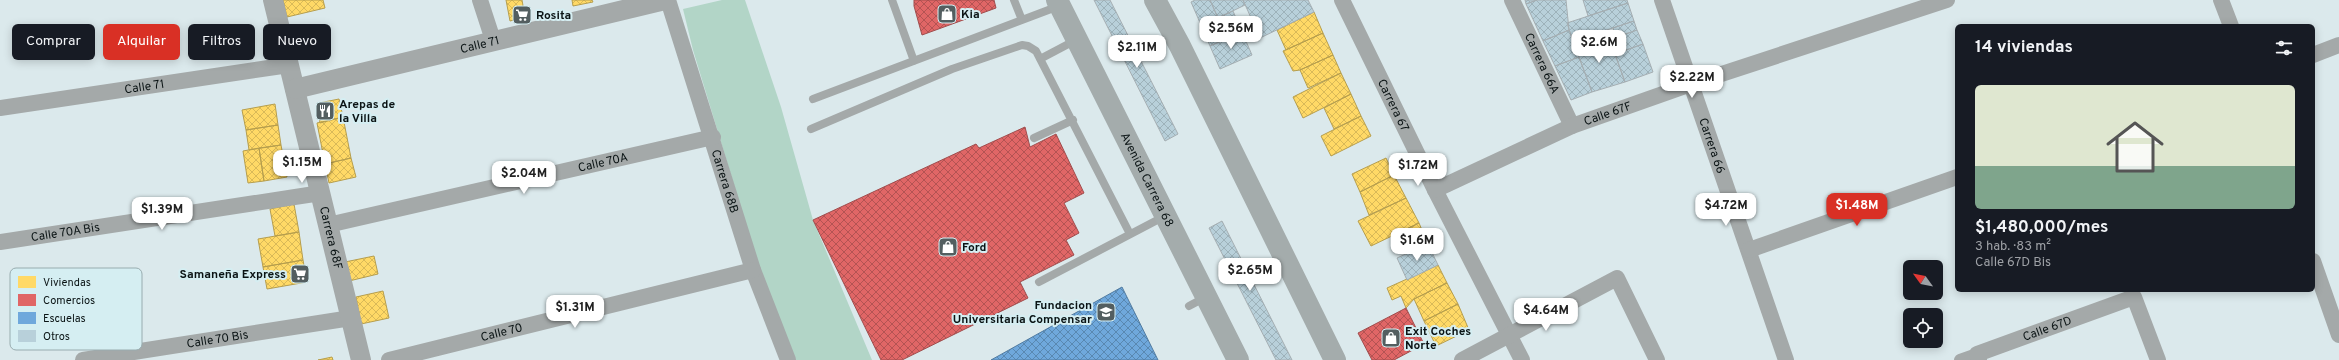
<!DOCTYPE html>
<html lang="es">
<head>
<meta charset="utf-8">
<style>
  body { margin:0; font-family:Overpass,sans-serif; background:#20242c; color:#f1f3f6; height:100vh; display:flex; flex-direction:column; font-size:15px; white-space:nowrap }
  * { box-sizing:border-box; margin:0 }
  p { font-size:13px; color:#9ea1a6 }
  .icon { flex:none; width:22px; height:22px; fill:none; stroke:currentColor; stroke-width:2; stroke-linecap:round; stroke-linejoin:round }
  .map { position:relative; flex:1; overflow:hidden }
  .panel { position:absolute; left:1955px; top:24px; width:360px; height:268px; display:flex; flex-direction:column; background:#171b24; border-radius:6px; box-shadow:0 2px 10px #0003 }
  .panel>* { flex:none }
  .top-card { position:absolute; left:12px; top:24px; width:380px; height:36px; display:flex; gap:8px }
  .needle { width:26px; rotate:303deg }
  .buttons { position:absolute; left:1903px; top:260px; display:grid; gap:8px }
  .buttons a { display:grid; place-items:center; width:40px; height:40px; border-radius:6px; background:#171b24; box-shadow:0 2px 10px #0003; font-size:20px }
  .price { position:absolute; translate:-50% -34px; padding:0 9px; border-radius:8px; background:#fff; color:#222; font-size:13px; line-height:26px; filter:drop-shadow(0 1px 2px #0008) }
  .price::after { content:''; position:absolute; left:50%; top:24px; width:12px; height:9px; margin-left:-6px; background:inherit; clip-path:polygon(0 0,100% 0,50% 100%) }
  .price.on { background:#d93025; color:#fff }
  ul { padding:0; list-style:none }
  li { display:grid; align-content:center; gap:8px; height:212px; padding:0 20px }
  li+li { border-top:1px solid #363941 }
  li span { display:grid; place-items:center; height:124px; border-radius:6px; color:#555 }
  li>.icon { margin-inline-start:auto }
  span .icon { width:72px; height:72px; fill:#fffc; stroke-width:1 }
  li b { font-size:17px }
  h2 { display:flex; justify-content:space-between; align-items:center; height:48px; padding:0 20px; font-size:17px }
  .chip { padding:0 14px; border-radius:6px; background:#171b24; box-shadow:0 2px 10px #0003; font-size:14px; line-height:36px }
  .chip.on { background:#d93025; color:#fff }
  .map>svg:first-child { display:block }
</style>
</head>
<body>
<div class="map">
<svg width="2339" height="360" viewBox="0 0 2339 360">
  <defs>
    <pattern id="homes-cross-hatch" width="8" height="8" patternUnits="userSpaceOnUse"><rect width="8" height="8" fill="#ffd966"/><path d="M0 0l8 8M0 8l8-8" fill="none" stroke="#d9b958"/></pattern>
    <pattern id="shops-cross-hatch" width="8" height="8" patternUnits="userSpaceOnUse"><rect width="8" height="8" fill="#e06666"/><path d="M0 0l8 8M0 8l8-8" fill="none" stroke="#b45353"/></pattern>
    <pattern id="schools-cross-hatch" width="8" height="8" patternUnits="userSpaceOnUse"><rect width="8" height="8" fill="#6fa8dc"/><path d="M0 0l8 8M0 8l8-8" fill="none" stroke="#5988b1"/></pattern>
    <pattern id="building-cross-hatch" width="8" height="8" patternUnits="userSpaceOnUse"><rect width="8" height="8" fill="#b8d0da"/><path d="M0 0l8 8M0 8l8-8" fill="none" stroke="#9db2ba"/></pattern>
  </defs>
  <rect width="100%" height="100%" fill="#dbe9ec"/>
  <path fill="#b2d5c7" d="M722,0H745L781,107L813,220L872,360H796L759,267L693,50L683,9Z"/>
  <path fill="url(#homes-cross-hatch)" stroke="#b69e4d" d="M283,0H323L325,8L287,17Z
    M506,0H522L525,17L510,21Z
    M572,0H592L593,2L573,6Z
    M1314,12L1323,33L1286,50L1277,30Z
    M1323,33L1333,55L1300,70L1293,71L1283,51Z
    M1333,55L1341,73L1308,88L1300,70Z
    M1341,73L1351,94L1303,118L1293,97Z
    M1351,94L1361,116L1334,129L1324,108Z
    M339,99L343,117L320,123L317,107L319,103Z
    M275,104L278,125L246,130L242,110Z
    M1361,116L1371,136L1331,156L1321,136Z
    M343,117L351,158L325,164L317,123Z
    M278,125L281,145L249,150L246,130Z
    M281,145L287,177L264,181L259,148Z
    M259,148L264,181L248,183L243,151Z
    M351,158L356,177L329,183L325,164Z
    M1386,158L1394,175L1360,192L1352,174Z
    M1394,175L1406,198L1369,215L1360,192Z
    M1406,198L1419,223L1371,246L1358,221Z
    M294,204L299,232L275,236L270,209Z
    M1419,223L1428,244L1405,254L1396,234Z
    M299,232L303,260L263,267L258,239Z
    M374,256L378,274L349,281L345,262Z
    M303,260L307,282L267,289L263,267Z
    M1438,265L1447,283L1414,299L1406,308L1401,296L1392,300L1387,288Z
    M1447,283L1458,304L1424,321L1414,299Z
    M383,291L389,318L361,324L356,297Z
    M1458,304L1469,330L1436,346L1424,321Z
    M332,357L333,360H318Z"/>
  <path fill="url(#shops-cross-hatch)" stroke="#a04d4d" d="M914,0H994L996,8L922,35L914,6Z
    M1025,127L1030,147L1056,134L1084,193L1064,203L1079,233L1066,240L1074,255L1020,282L1028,298L902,360H881L813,220L976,144L979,148Z
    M1406,308L1424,344L1394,360H1372L1358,333Z"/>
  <path fill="url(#schools-cross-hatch)" stroke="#517ba0" d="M1122,287L1158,360H991Z"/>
  <path fill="url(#building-cross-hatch)" stroke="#a5aeb2" d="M1094,0H1110L1178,134L1165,141Z
    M1195,0H1210L1218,18L1201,25L1191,2Z
    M1210,0H1243L1245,5L1218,18Z
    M1243,0H1308L1314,12L1260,38Z
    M1525,0H1537L1526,4Z
    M1537,0H1566L1569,30L1543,41L1526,4Z
    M1583,0H1627L1628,3L1588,16Z
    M1628,3L1634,21L1573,41L1567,23Z
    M1233,11L1242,32L1210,46L1201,25Z
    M1634,21L1637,30L1616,37L1613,28Z
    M1569,30L1579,57L1555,66L1543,41Z
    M1637,30L1643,44L1615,54L1610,40Z
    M1242,32L1252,55L1220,69L1210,46Z
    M1594,35L1599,50L1612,46L1625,82L1592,92L1573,41Z
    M1643,44L1653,72L1625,82L1615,54Z
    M1579,57L1592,92L1571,100L1555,66Z
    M1222,221L1292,360H1276L1209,228Z
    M1428,244L1438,265L1407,280L1397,258Z"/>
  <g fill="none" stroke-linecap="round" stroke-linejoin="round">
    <path stroke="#a4a9a9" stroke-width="8" d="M892,0L914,61
      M1014,0L1022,20
      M1040,59L1076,40
      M813,99L1059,6
      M811,129L952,69L1022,45L1028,46L1036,51L1130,234
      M1034,138L1073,120
      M1039,282L1165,216
      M1189,306L1206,297"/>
    <path stroke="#a4a9a9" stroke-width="12" d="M1960,360L1977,354"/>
    <g stroke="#a4a9a9" stroke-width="16">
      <path d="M480,0L493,40"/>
      <path id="s1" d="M668,0L753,270L788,360"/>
      <path id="s2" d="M1342,0L1435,190L1522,360"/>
      <path id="s3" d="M1512,0L1572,126"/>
      <path id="s4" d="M1662,0L1786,360"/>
      <path d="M2221,0L2231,26"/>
      <path d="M2313,55L2339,45"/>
      <path id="s5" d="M0,108L289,65"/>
      <path id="s6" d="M1435,190L1572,126L1691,84L1947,0"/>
      <path id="s7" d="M328,225L713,137"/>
      <path id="s8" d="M0,242L321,193"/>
      <path d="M1749,250L1957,177"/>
      <path d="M2313,261L2339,335"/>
      <path id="s9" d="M83,360L351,318"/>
      <path id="s10" d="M389,360L753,270"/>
      <path d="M1462,360L1617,278L1657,360"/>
      <path id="s11" d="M1979,360L1977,354L2134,297L2158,360"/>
    </g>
    <g stroke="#a4a9a9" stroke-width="20">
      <path id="s12" d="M273,0L361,360"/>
      <path id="s13" d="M295,89L665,0"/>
    </g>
    <g stroke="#a4acac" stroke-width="22">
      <path id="s14" d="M1057,0L1238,360"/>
      <path d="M1155,0L1180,46L1335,360"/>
    </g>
  </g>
  <defs>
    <symbol id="shop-square" viewBox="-11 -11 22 22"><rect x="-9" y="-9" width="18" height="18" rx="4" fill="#535e60" stroke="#d5eef2"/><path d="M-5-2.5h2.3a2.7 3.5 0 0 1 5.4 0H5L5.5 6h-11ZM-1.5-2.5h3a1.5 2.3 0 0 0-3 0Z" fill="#fff"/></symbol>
    <symbol id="supermarket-square" viewBox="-11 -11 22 22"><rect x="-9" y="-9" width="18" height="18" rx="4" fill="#535e60" stroke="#d5eef2"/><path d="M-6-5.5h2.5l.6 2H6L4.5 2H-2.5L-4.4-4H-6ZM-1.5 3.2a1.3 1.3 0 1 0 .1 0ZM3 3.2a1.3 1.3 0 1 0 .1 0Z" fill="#fff"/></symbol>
    <symbol id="restaurant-square" viewBox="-11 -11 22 22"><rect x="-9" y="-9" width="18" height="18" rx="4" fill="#535e60" stroke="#d5eef2"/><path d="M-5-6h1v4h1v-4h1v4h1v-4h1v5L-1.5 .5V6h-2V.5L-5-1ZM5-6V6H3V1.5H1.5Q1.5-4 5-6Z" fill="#fff"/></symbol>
    <symbol id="university-square" viewBox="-11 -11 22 22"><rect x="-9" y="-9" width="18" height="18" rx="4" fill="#535e60" stroke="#d5eef2"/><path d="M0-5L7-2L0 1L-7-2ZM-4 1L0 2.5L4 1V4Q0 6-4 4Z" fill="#fff"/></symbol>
  </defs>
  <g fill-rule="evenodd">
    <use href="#shop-square" x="936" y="3" width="22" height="22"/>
    <use href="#supermarket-square" x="511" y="4" width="22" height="22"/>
    <use href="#restaurant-square" x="314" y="100" width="22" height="22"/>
    <use href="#shop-square" x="937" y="236" width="22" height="22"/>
    <use href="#supermarket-square" x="289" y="263" width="22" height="22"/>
    <use href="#university-square" x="1095" y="301" width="22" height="22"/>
    <use href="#shop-square" x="1380" y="327" width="22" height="22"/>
  </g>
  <g text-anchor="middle" stroke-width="4" stroke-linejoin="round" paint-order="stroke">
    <g font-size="12" font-weight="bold" fill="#0a1314" stroke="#d5eef2" text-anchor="start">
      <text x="961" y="18">Kia</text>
      <text x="536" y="19">Rosita</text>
      <text x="339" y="108">Arepas de<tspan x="339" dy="14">la Villa</tspan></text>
      <text x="962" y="251">Ford</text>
      <text x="286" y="278" text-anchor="end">Samaneña Express</text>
      <text x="1092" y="309" text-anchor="end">Fundacion<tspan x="1092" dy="14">Universitaria Compensar</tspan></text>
      <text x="1405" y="335">Exit Coches<tspan x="1405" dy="14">Norte</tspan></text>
    </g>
    <g font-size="12" fill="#0a1314" stroke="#d5eef2">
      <text dy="4" stroke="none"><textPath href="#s13" startOffset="190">Calle 71</textPath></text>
      <text dy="4" stroke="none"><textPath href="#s3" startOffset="70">Carrera 66A</textPath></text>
      <text dy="4" stroke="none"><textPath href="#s5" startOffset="146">Calle 71</textPath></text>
      <text dy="4" stroke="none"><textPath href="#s2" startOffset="117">Carrera 67</textPath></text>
      <text dy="4" stroke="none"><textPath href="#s6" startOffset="189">Calle 67F</textPath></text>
      <text dy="4" stroke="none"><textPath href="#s4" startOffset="154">Carrera 66</textPath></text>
      <text dy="4" stroke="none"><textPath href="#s7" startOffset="282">Calle 70A</textPath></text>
      <text dy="4" stroke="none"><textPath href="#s14" startOffset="201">Avenida Carrera 68</textPath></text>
      <text dy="4" stroke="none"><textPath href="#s1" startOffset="190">Carrera 68B</textPath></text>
      <text dy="4" stroke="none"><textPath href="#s8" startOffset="66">Calle 70A Bis</textPath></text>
      <text dy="4" stroke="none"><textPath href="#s12" startOffset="245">Carrera 68F</textPath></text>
      <text dy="4" stroke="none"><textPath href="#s11" startOffset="81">Calle 67D</textPath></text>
      <text dy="4" stroke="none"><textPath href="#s10" startOffset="116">Calle 70</textPath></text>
      <text dy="4" stroke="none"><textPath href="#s9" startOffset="136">Calle 70 Bis</textPath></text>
    </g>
  </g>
  <rect x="10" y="268" width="132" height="82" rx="6" fill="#d5eef2" stroke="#98acaf" stroke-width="1"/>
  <rect x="18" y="276" width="18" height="12" fill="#ffd966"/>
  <rect x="18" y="294" width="18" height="12" fill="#e06666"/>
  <rect x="18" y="312" width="18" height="12" fill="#6fa8dc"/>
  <rect x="18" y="330" width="18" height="12" fill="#b8d0da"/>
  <g font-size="11" fill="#0a1314">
    <text x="43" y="286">Viviendas</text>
    <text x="43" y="304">Comercios</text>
    <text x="43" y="322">Escuelas</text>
    <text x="43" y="340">Otros</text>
  </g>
</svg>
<div class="buttons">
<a><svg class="needle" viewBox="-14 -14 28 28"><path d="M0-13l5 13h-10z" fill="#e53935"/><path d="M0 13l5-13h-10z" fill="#9ea1a6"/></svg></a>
<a><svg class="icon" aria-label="locate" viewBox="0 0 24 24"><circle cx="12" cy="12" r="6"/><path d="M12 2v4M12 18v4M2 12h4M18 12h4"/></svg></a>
</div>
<b class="price" style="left:1231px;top:50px">$2.56M</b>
<b class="price" style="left:1599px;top:64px">$2.6M</b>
<b class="price" style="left:1137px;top:69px">$2.11M</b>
<b class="price" style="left:1692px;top:99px">$2.22M</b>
<b class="price" style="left:302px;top:184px">$1.15M</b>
<b class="price" style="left:1418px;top:187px">$1.72M</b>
<b class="price" style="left:524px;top:195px">$2.04M</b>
<b class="price" style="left:1726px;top:227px">$4.72M</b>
<b class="price on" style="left:1857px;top:227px">$1.48M</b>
<b class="price" style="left:162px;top:231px">$1.39M</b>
<b class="price" style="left:1417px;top:262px">$1.6M</b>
<b class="price" style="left:1250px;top:292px">$2.65M</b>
<b class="price" style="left:575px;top:329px">$1.31M</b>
<b class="price" style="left:1546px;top:332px">$4.64M</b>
<div class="top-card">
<a class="chip">Comprar</a>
<a class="chip on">Alquilar</a>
<a class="chip">Filtros</a>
<a class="chip">Nuevo</a>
</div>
<section class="panel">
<h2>14 viviendas<svg class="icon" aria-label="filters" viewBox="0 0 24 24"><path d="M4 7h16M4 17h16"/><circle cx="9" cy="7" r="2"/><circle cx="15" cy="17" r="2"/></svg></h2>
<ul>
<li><span style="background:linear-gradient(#dfe7d0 65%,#7fa58c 0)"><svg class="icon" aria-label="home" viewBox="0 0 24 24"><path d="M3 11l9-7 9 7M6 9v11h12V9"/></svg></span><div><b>$1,480,000/mes</b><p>3 hab. · 83 m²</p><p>Calle 67D Bis</p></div></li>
</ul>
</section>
</div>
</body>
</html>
